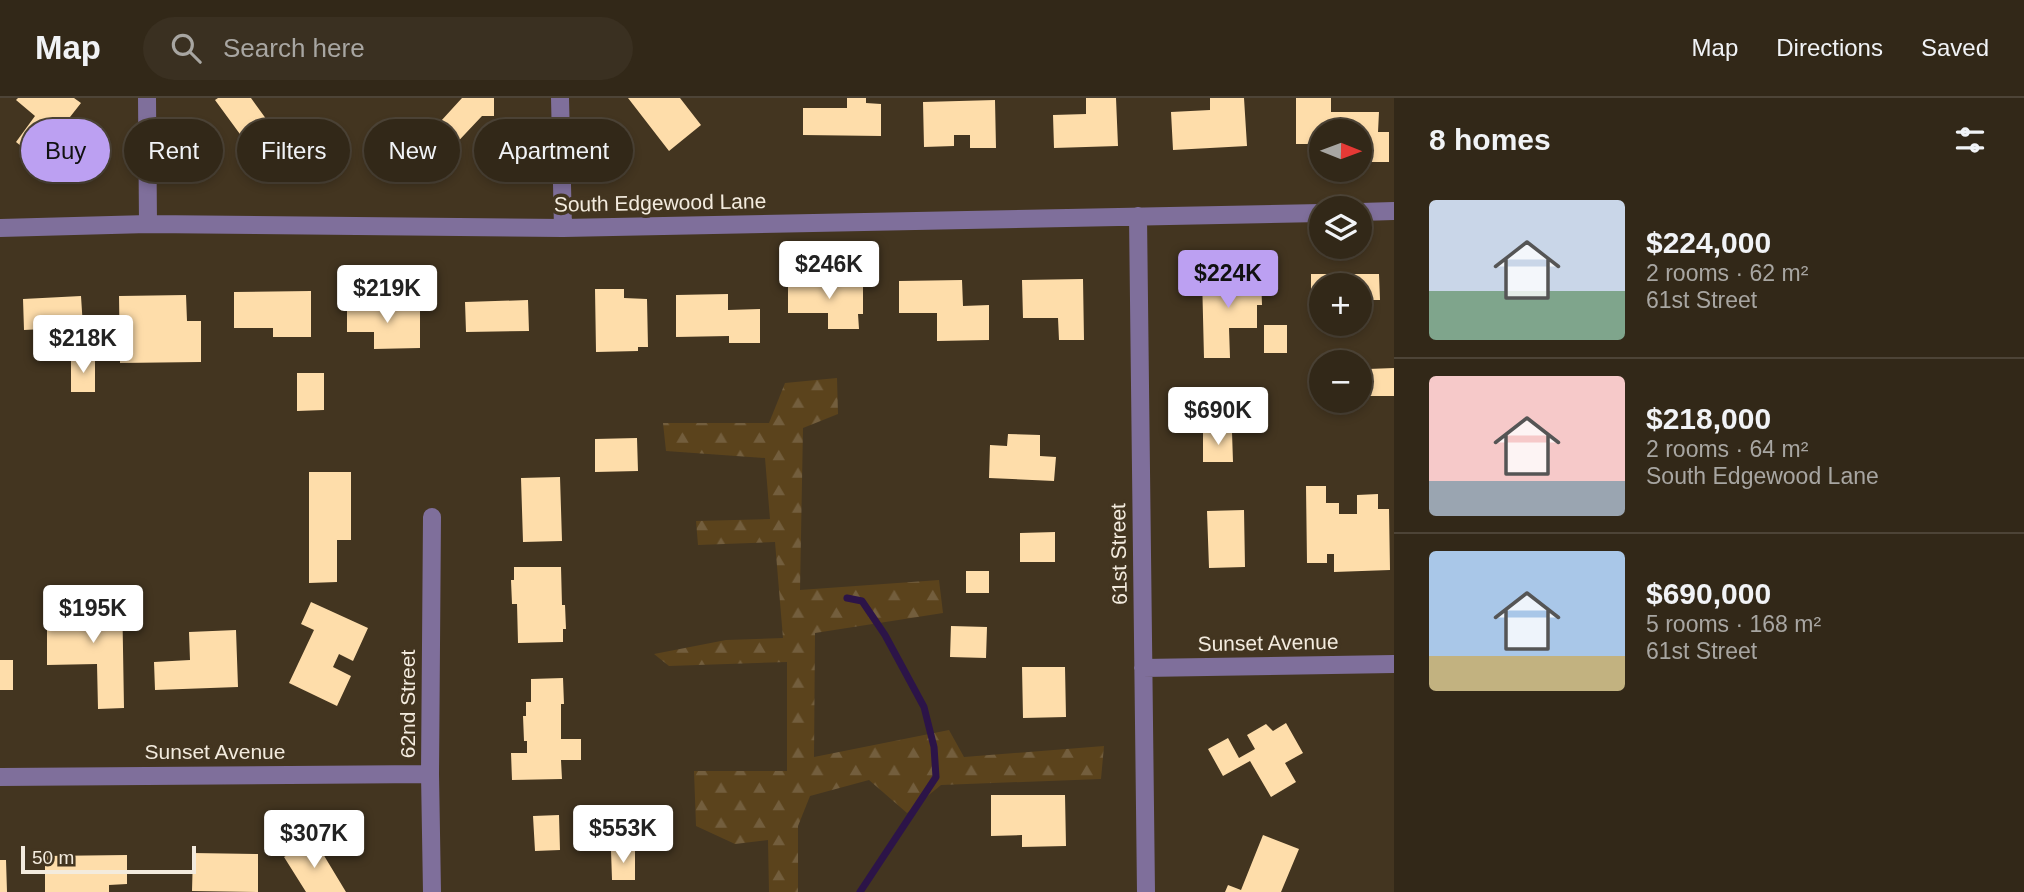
<!DOCTYPE html>
<html lang="en">
<head>
<meta charset="utf-8">
<style>
  body { margin:0; font-family:Helvetica,sans-serif; background:#3a3021; color:#f1f3f6; height:100vh; display:flex; flex-direction:column; font-size:26px; white-space:nowrap }
  * { box-sizing:border-box; margin:0 }
  p { font-size:23px; color:#a8a6a2 }
  .icon { flex:none; width:38px; height:38px; fill:none; stroke:currentColor; stroke-width:2; stroke-linecap:round; stroke-linejoin:round }
  .map { position:relative; flex:1; overflow:hidden }
  .side { display:flex; flex-direction:column; background:#322818; width:630px }
  .side>* { flex:none }
  .hud { position:absolute; left:21px; top:21px; width:665px; height:63px; display:flex; gap:14px }
  .needle { width:46px; rotate:91deg }
  .controls { position:absolute; left:1309px; top:21px; display:grid; gap:14px }
  .controls a { display:grid; place-items:center; width:63px; height:63px; border-radius:50%; background:#322818; box-shadow:0 4px 10px #0003,0 0 0 2px #4d4437; font-size:35px }
  .scale { position:absolute; left:21px; bottom:18px; width:175px; box-sizing:border-box; padding-left:7px; border:4px solid #f3ebde; border-top:0; font-size:19px; line-height:24px; white-space:nowrap; color:#f3ebde; -webkit-text-stroke:5px #433520; paint-order:stroke }
  .price { position:absolute; translate:-50% -60px; padding:0 16px; border-radius:7px; background:#fff; color:#222; font-size:23px; line-height:46px; filter:drop-shadow(0 2px 4px #0008) }
  .price::after { content:''; position:absolute; left:50%; top:42px; width:21px; height:16px; margin-left:-10px; background:inherit; clip-path:polygon(0 0,100% 0,50% 100%) }
  .price.current { background:#bca0f2; color:#111 }
  ul { padding:0; list-style:none }
  li { display:flex; align-items:center; gap:21px; height:175px; padding:0 35px }
  li+li { border-top:2px solid #4d4437 }
  li span { display:grid; place-items:center; flex:none; width:196px; height:140px; border-radius:7px; color:#555 }
  li>.icon { margin-inline-start:auto }
  span .icon { width:84px; height:84px; fill:#fffc; stroke-width:1 }
  li b { font-size:30px }
  h2 { display:flex; justify-content:space-between; align-items:center; height:84px; padding:0 35px; font-size:30px }
  .tag { padding:0 24px; border-radius:32px; background:#322818; box-shadow:0 4px 10px #0003,0 0 0 2px #4d4437; font-size:24px; line-height:63px }
  .tag.current { background:#bca0f2; color:#111 }
  header { display:flex; align-items:center; gap:42px; box-sizing:border-box; height:98px; padding:0 35px; background:#322818; border-bottom:2px solid #4d4437 }
  header strong { font-size:33px }
  nav { display:flex; gap:38px; margin-inline-start:auto; font-size:24px }
  .search { width:490px; height:63px; background:#3a3021; display:flex; align-items:center; gap:18px; box-sizing:border-box; padding:0 24px; border-radius:38px; color:#a8a6a2; font-size:26px }
  main { display:flex; flex:1; min-height:0 }
  .map>svg:first-child { display:block }
</style>
</head>
<body>
<header>
<strong>Map</strong>
<div class="search"><svg class="icon" aria-label="search" viewBox="0 0 24 24"><circle cx="10" cy="10" r="6"/><path d="M15 15l6 6"/></svg>Search here</div>
<nav><a>Map</a><a>Directions</a><a>Saved</a></nav>
</header>
<main>
<div class="map">
<svg width="1394" height="794" viewBox="0 0 1394 794">
  <defs>
    <pattern id="forest-firs" width="22" height="20" patternUnits="userSpaceOnUse" patternTransform="scale(1.75)"><rect width="22" height="20" fill="#5b431c"/><path d="M5 1l3.5 6h-7zM16 11l3.5 6h-7z" fill="#735e3d"/></pattern>
  </defs>
  <rect width="100%" height="100%" fill="#433520"/>
  <path fill="url(#forest-firs)" d="M837,280L838,316L803,330L800,492L939,482L943,515L815,535L814,659L949,632L964,659L1104,648L1101,681L941,687L907,715L869,682L810,698L798,728V794H769L768,742L735,746L696,728L694,673H787V564L669,568L654,556L726,542L783,540L775,444L698,447L696,423L770,421L765,360L666,353L663,325H769L785,285Z"/>
  <g fill="none" stroke-linecap="round" stroke-linejoin="round">
    <path stroke="#2c1448" stroke-width="7" d="M847,500L862,503L885,537L924,609L934,649L936,679L860,794"/>
  </g>
  <path fill="#feddaa" d="M18,0H74L81,5L37,61L16,44L35,18L16,2Z
    M218,0H251L296,62L272,80L215,2Z
    M462,0H494V18H482L449,53L430,35Z
    M628,0H680L701,27L669,53Z
    M847,0H866V5L881,6V38L803,37V10H847Z
    M1086,0H1116L1118,48L1054,50L1053,17L1086,16Z
    M1210,0H1244L1247,48L1173,52L1171,14L1210,12Z
    M1296,0H1331V14H1379L1378,34H1389V64H1360V33H1321V46H1296Z
    M995,2L996,50H970V37H954V48L924,49L923,4Z
    M1311,176H1379L1380,202H1360V187H1321V206H1311Z
    M1261,177L1262,207H1257V230H1229L1230,260H1204L1202,178Z
    M1083,181L1084,242H1059L1058,220H1023L1022,182Z
    M962,182L963,208L989,207V242L937,243V215H899V183Z
    M788,183H863V216H858L859,231H828V215H788Z
    M595,191H624V200L647,201L648,249H638V253L596,254Z
    M311,193V239H273V230H234V194Z
    M728,196V212L760,211V245H729V238L676,239V197Z
    M186,197L187,223H201V264L120,265L119,198Z
    M81,198L83,229L24,232L23,201Z
    M528,202L529,233L466,234L465,204Z
    M420,207V250L374,251V234H347V208Z
    M1264,227H1287V255H1264Z
    M71,260H95V294H71Z
    M1394,270V298H1368V271Z
    M297,275H324V312L297,313Z
    M1232,334L1233,364H1203V335Z
    M1008,336L1040,337V358L1056,359L1054,383L989,380L990,347L1007,348Z
    M637,340L638,373L595,374V341Z
    M309,374H351V442H337V484L309,485Z
    M560,379L562,443L523,444L521,380Z
    M1306,388H1326V405H1339V416H1357V397L1378,396V411H1389L1390,472L1334,474V456H1327V465H1307Z
    M1244,412L1245,469L1209,470L1207,413Z
    M1055,434V464H1020V435Z
    M514,469H561L562,507H565L566,531H563V544L518,545L517,506H512L511,482H514Z
    M966,473H989V495H966Z
    M94,492H122L124,610L98,611L97,566L47,567V515H75V523H94Z
    M311,504L368,530L353,563L339,556L333,569L351,578L337,608L289,585L314,532L301,526Z
    M951,528L987,529L986,560L950,559Z
    M236,532L238,589L155,592L154,564L190,562L189,534Z
    M0,562H13V592H0Z
    M1022,569H1065L1066,619L1023,620Z
    M563,580L564,606H561V641H581V662H561L562,681L512,682L511,655H527V643H524L523,618H526V604H531V581Z
    M1286,625L1303,655L1285,665L1296,684L1271,699L1250,663L1223,678L1208,651L1228,640L1239,660L1255,651L1247,637L1266,626L1273,633Z
    M991,697H1065L1066,748L1022,749V737L991,738Z
    M559,717L560,752L535,753L533,718Z
    M1263,737L1299,751L1281,794H1225L1228,787L1241,792Z
    M314,741L346,794H306L284,759Z
    M635,751V782H612L611,752Z
    M193,755L258,756V794L192,793Z
    M127,757V786L109,787V794H45V758Z
    M0,762H6L7,794H0Z"/>
  <g fill="none" stroke-linecap="round" stroke-linejoin="round">
    <path stroke="#7f6f9b" stroke-width="18" d="M147,0L148,126
      M560,0L563,130
      M1360,114L1394,113
      M1138,118L1146,794
      M0,130L148,126L563,130L1321,115
      M432,419L430,676L432,794
      M1143,570L1394,566
      M0,679L430,676"/>
  </g>
  <g text-anchor="middle" stroke-width="7" stroke-linejoin="round" paint-order="stroke">
    <g font-size="21" fill="#f3ebde" stroke="#433520">
      <text transform="translate(660 105) rotate(-1)" y="7">South Edgewood Lane</text>
      <text transform="translate(1119 456) rotate(-91)" y="7">61st Street</text>
      <text transform="translate(1268 545) rotate(-1)" y="7">Sunset Avenue</text>
      <text transform="translate(408 606) rotate(-90)" y="7">62nd Street</text>
      <text x="215" y="661">Sunset Avenue</text>
    </g>
  </g>
</svg>
<div class="controls">
<a><svg class="needle" viewBox="-14 -14 28 28"><path d="M0-13l5 13h-10z" fill="#e53935"/><path d="M0 13l5-13h-10z" fill="#a8a6a2"/></svg></a>
<a><svg class="icon" aria-label="layers" viewBox="0 0 24 24"><path d="M12 4l9 5-9 5-9-5zM3 14l9 5 9-5"/></svg></a>
<a>+</a>
<a>−</a>
</div>
<div class="scale">50 m</div>
<b class="price" style="left:829px;top:203px">$246K</b>
<b class="price current" style="left:1228px;top:212px">$224K</b>
<b class="price" style="left:387px;top:227px">$219K</b>
<b class="price" style="left:83px;top:277px">$218K</b>
<b class="price" style="left:1218px;top:349px">$690K</b>
<b class="price" style="left:93px;top:547px">$195K</b>
<b class="price" style="left:623px;top:767px">$553K</b>
<b class="price" style="left:314px;top:772px">$307K</b>
<div class="hud">
<a class="tag current">Buy</a>
<a class="tag">Rent</a>
<a class="tag">Filters</a>
<a class="tag">New</a>
<a class="tag">Apartment</a>
</div>
</div>
<section class="side">
<h2>8 homes<svg class="icon" aria-label="filters" viewBox="0 0 24 24"><path d="M4 7h16M4 17h16"/><circle cx="9" cy="7" r="2"/><circle cx="15" cy="17" r="2"/></svg></h2>
<ul>
<li><span style="background:linear-gradient(#c9d6e8 65%,#7fa58c 0)"><svg class="icon" aria-label="home" viewBox="0 0 24 24"><path d="M3 11l9-7 9 7M6 9v11h12V9"/></svg></span><div><b>$224,000</b><p>2 rooms · 62 m²</p><p>61st Street</p></div></li>
<li><span style="background:linear-gradient(#f6c9c9 75%,#9aa5b1 0)"><svg class="icon" aria-label="home" viewBox="0 0 24 24"><path d="M3 11l9-7 9 7M6 9v11h12V9"/></svg></span><div><b>$218,000</b><p>2 rooms · 64 m²</p><p>South Edgewood Lane</p></div></li>
<li><span style="background:linear-gradient(#a9c7e8 75%,#c2b280 0)"><svg class="icon" aria-label="home" viewBox="0 0 24 24"><path d="M3 11l9-7 9 7M6 9v11h12V9"/></svg></span><div><b>$690,000</b><p>5 rooms · 168 m²</p><p>61st Street</p></div></li>
</ul>
</section>
</main>
</body>
</html>
